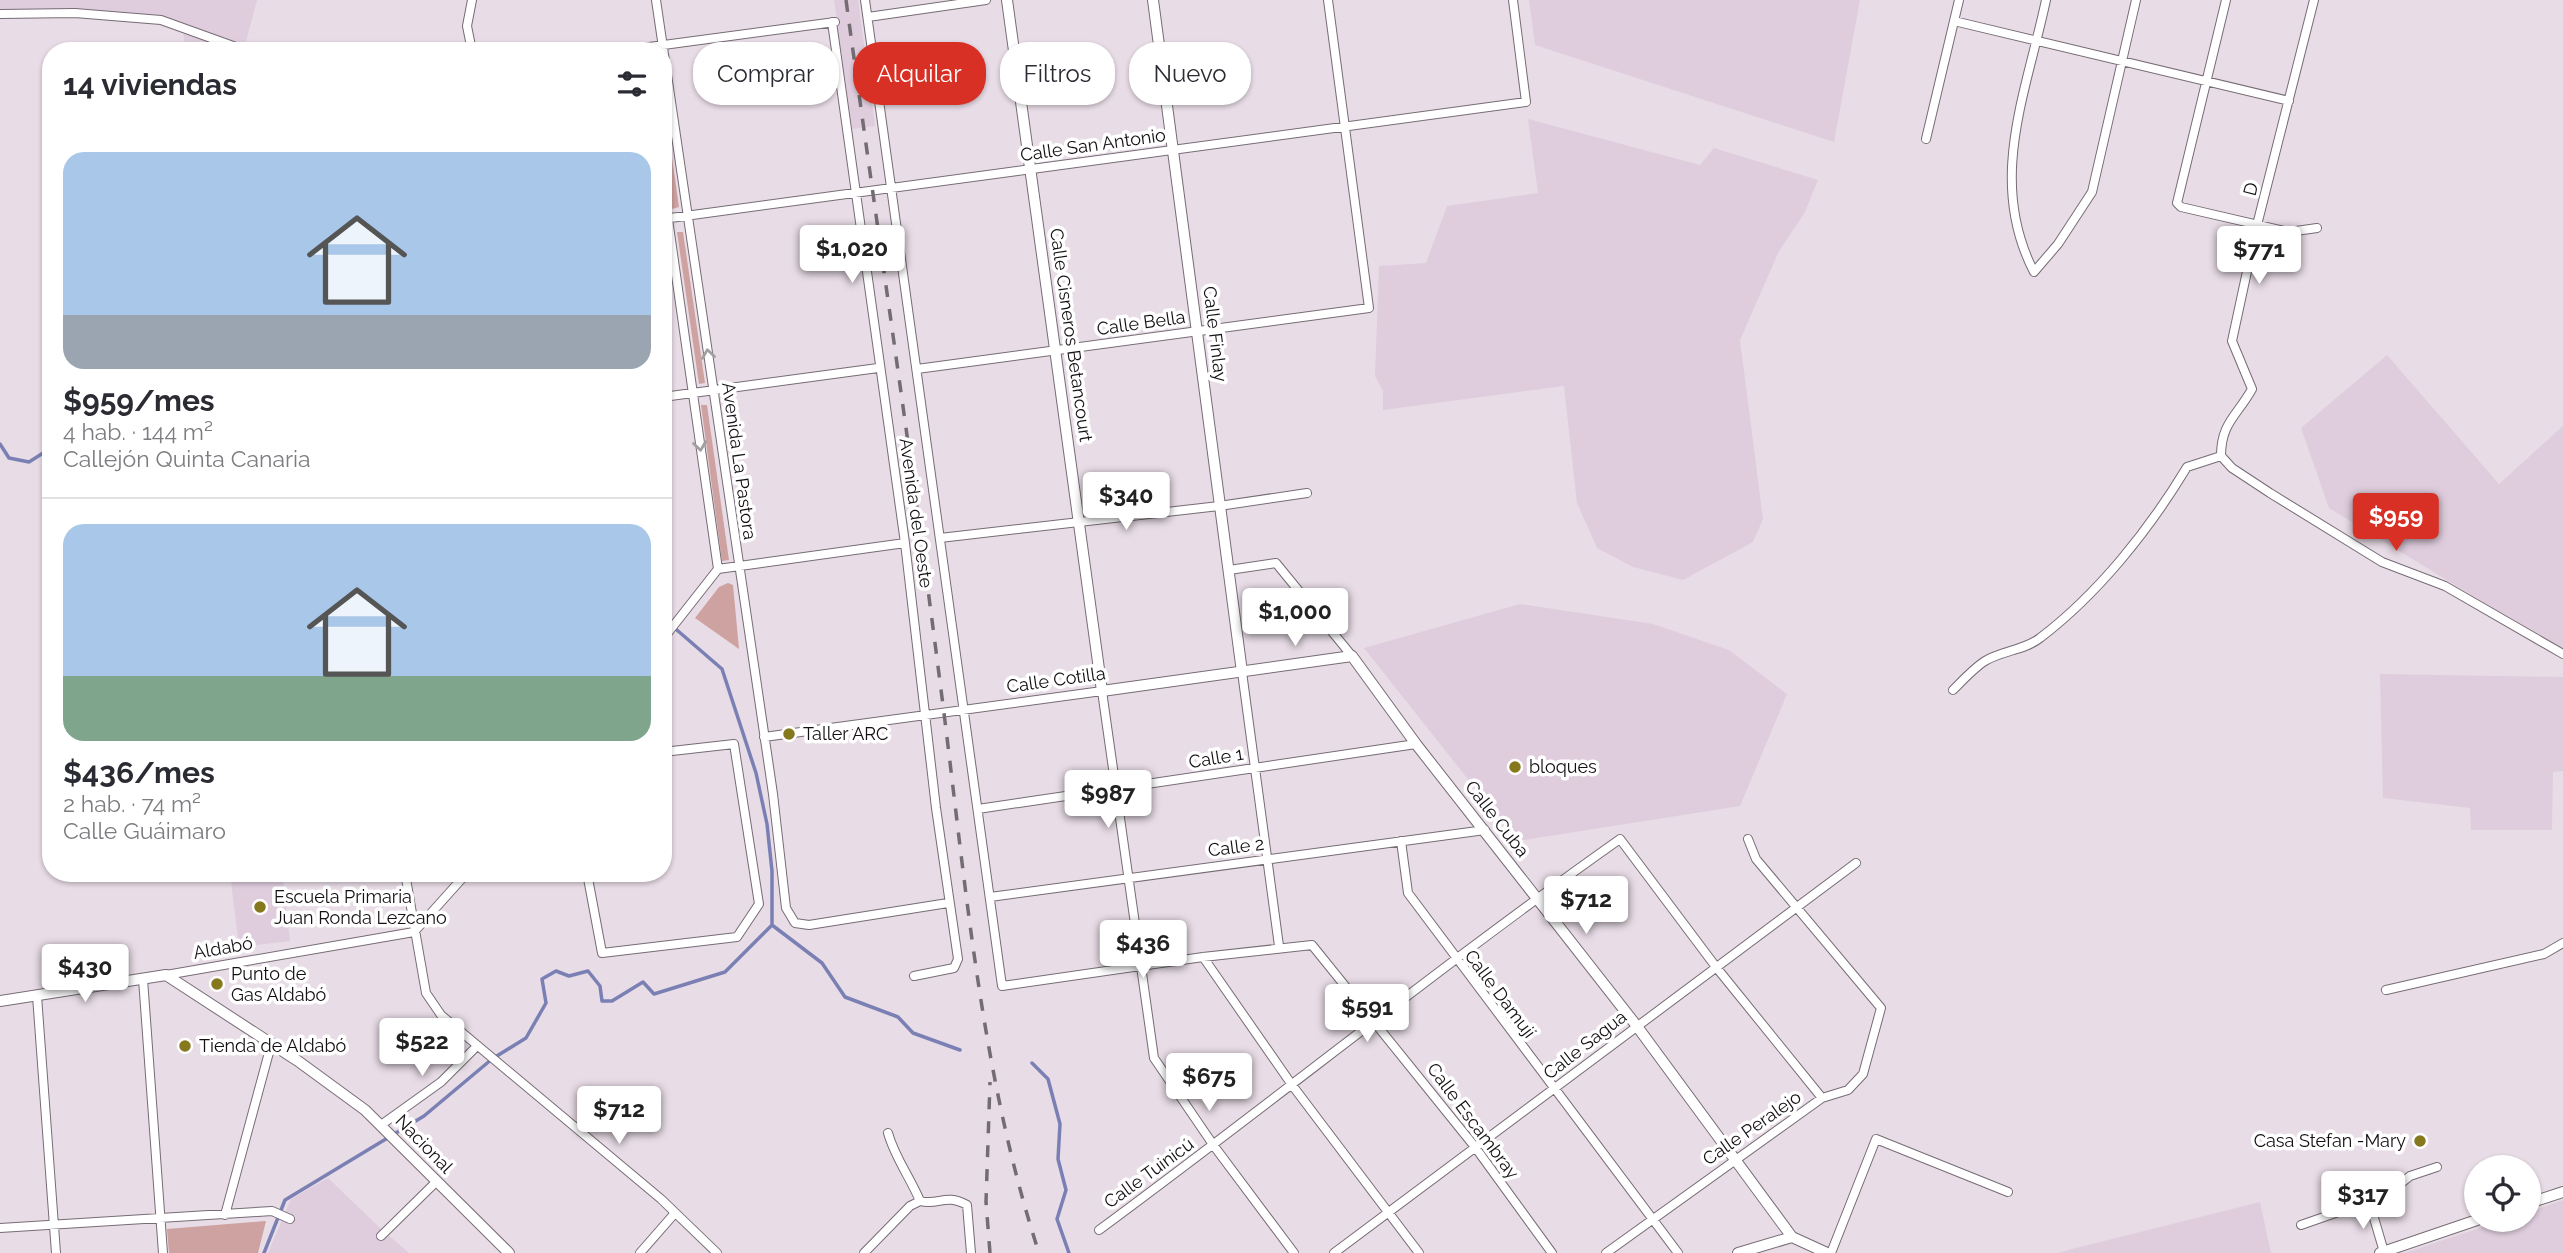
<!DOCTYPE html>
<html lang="es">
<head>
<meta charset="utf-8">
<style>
  body { margin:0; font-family:Raleway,sans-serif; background:#f7f7f7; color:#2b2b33; height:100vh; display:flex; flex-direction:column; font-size:26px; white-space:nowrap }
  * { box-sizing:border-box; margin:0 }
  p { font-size:23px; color:#7c7c81 }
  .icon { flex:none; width:38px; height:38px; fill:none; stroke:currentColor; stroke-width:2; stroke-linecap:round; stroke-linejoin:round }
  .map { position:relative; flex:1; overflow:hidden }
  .side { position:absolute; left:42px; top:42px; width:630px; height:840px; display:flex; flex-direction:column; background:#fff; border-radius:28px; box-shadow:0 2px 5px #0004 }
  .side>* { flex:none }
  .hud { position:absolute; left:693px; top:42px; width:665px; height:63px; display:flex; gap:14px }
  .fabs { position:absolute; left:2464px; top:1155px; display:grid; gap:14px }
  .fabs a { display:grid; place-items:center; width:77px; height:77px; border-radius:50%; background:#fff; box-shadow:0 2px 5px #0004; font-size:35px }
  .price { position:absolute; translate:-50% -60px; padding:0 16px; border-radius:7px; background:#fff; color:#222; font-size:23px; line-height:46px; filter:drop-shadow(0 2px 4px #0008) }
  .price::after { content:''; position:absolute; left:50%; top:42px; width:21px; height:16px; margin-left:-10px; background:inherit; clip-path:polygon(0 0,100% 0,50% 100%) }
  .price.active { background:#d93025; color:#fff }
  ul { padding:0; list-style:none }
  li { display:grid; align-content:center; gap:14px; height:371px; padding:0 21px }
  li+li { border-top:2px solid #e1e1e2 }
  li span { display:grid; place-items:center; height:217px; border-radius:21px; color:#555 }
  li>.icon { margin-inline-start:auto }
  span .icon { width:126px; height:126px; fill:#fffc; stroke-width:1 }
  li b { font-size:30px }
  h2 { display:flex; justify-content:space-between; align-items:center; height:84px; padding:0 21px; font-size:30px }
  .tag { padding:0 24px; border-radius:28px; background:#fff; box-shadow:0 2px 5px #0004; font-size:24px; line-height:63px }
  .tag.active { background:#d93025; color:#fff }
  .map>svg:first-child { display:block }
</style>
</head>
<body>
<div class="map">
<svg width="2563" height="1253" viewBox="0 0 2563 1253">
  <rect width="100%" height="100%" fill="#e8dce6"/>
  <path fill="#dfcddd" d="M0,0H257L244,49L247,51H185L183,28L161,20L75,13L0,14Z
    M834,0H858L875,126L852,129Z
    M1529,0H1860L1834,142L1535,45Z
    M1528,119L1700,165L1714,148L1818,180L1804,214L1779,251L1740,340L1763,519L1753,542L1683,580L1633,567L1597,548L1577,503L1564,386L1383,410V391L1375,376L1379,266L1426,263L1447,206L1538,193Z
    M2387,355L2499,484L2563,426V651L2329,508L2301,428Z
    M1520,604L1653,624L1729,650L1787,694L1740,806L1517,841L1364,648Z
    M2380,674L2563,677V771L2553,772L2552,830H2471L2470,808L2383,798Z
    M230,873H282L290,941L239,947Z
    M328,1178L379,1227L409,1253H268L291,1199Z
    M2563,1200V1253H2404L2504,1220H2529V1212Z
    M2260,1202L2271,1253H2058L2076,1248Z"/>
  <path fill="#cea2a0" d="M663,94L679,207L672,209L663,142Z
    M677,232H683L705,383L699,384Z
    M701,405H707L729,560L722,561Z
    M728,583L733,585L739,649L695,618L719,587Z
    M101,948L104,955L115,954L118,970L94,972L91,949Z
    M266,1221L258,1253H169L167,1229Z"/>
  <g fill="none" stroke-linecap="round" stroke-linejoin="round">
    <path stroke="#7b80b4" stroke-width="3.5" d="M0,444L9,458L29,462L51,448
      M772,925L822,963L845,997L898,1017L913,1033L960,1050
      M1032,1063L1048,1079L1060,1124L1058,1159L1066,1190L1057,1219L1069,1253
      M264,1253L285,1200L424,1116L492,1059L526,1038L546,1003L542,979L556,971L569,976L588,971L600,986L602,1001H612L643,982L654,994L725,972L772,925V871L767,824L756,773L722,669L663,618"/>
    <defs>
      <path id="minor" d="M472,0L467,26L472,51
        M656,0L773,794L786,908L795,923L809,925L948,903
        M865,0L1002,986L1203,957L1312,945L1475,1147L1552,1253
        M2046,0C2026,94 1987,181 2034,272L2058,244L2092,192L2136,0
        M2226,0L2177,203L2181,207L2289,232L2317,228
        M0,14L75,13L161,20L247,51
        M868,17L986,0
        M1954,21L2289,101
        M832,22L905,543L936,808L958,959L954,968L914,976
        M619,51L835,22
        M1926,139L1959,0
        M663,184L718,569
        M663,219L1526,102L1513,0
        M917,369L1369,308L1328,0
        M663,397L878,368
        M2221,456C2221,423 2237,416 2252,389L2232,341L2257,225L2314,0
        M2221,456L2232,468L2270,493L2382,562L2445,586L2563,654
        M940,538L1219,506L1307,493
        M1229,570L1276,563L1352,656
        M663,639L718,569L905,543
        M1242,672L1279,946
        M1953,690C1963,680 1974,668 1985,661C2001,651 2025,650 2040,638C2098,594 2149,530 2187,467L2221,456
        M764,737L1102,691L1154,1058L1214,1146L1294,1253
        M978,809L1416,744
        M1401,841L1408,893L1678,1253
        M405,873L426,993L441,1015L661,1199L717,1253
        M587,873L602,953L737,937L759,904L734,744L663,752
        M990,897L1485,830
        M1203,957L1292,1085L1419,1253
        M166,975L414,932L467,873
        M143,979L163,1253
        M2386,990L2544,954L2563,943
        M37,996L56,1253
        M381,1125L441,1082L476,1047
        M888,1133C895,1158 910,1177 920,1201
        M2369,1201L2384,1252
        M225,1215L271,1045
        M2301,1225L2387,1195L2410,1176L2437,1167
        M0,1228L272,1211L290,1219
        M1099,1230C1274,1101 1443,964 1620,839L1716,967L1822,1098
        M381,1236L436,1182
        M640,1253L675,1213
        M864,1253L910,1206L920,1201C939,1206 945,1193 967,1205L971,1253
        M1334,1253L1856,863
        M1606,1253L1822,1098L1848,1090L1863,1074L1881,1008L1756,859L1748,839
        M1831,1253L1876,1139L2008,1192"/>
      <path id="tertiary" d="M1007,0L1102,691L1352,656L1416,744L1636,1025L1792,1237L1827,1253
        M1153,0L1242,672
        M0,1001L166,975L298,1061L365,1110L509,1253
        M2529,1203L2563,1192
        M1738,1253L1792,1237
        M2380,1253L2477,1220"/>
    </defs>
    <use href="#minor" stroke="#766c75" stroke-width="10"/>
    <use href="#tertiary" stroke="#766c75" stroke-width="12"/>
    <use href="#minor" stroke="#fff" stroke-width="8"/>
    <use href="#tertiary" stroke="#fff" stroke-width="10"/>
    <path stroke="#746c73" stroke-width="3.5" stroke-dasharray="12 12" stroke-linecap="butt" d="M846,0C877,227 911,454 940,682C965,873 979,1069 1039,1253
      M990,1253L986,1202L990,1082"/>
  </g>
  <defs><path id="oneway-chevron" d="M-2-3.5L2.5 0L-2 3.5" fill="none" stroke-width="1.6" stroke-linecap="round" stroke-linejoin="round" transform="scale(1.75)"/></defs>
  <g stroke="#a19fa0">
    <use href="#oneway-chevron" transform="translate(708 354) rotate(-98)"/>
    <use href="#oneway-chevron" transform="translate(700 446) rotate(82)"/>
  </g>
  <g fill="#86781d" stroke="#fff" stroke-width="2.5">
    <circle cx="789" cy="734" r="7"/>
    <circle cx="1515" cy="767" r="7"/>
    <circle cx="260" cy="907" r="7"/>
    <circle cx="217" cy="984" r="7"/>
    <circle cx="185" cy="1046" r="7"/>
    <circle cx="2420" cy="1141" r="7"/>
  </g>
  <g text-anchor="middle" stroke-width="7" stroke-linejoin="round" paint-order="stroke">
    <g font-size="18" fill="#130f12" stroke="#fff">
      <text transform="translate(1093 145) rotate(-8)" y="6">Calle San Antonio</text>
      <text transform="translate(2251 189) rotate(-76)" y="6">D</text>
      <text transform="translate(1141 323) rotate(-8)" y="6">Calle Bella</text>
      <text transform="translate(1215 334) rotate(83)" y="6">Calle Finlay</text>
      <text transform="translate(1071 335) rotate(82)" y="6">Calle Cisneros Betancourt</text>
      <text transform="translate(739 461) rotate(82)" y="6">Avenida La Pastora</text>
      <text transform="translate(916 513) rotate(82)" y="6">Avenida del Oeste</text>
      <text transform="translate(1056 680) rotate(-8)" y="6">Calle Cotilla</text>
      <text transform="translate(1216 758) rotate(-9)" y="6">Calle 1</text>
      <text transform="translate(1497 819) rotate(52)" y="6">Calle Cuba</text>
      <text transform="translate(1236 847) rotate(-7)" y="6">Calle 2</text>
      <text transform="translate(223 948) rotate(-10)" y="6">Aldabó</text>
      <text transform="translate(1500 994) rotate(53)" y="6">Calle Damují</text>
      <text transform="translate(1585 1045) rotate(-38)" y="6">Calle Sagua</text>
      <text transform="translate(1473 1121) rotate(53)" y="6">Calle Escambray</text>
      <text transform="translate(1752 1128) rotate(-35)" y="6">Calle Peralejo</text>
      <text transform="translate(424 1144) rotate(46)" y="6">Nacional</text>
      <text transform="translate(1149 1173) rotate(-36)" y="6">Calle Tuinicú</text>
    </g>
    <g font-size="18" fill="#130f12" stroke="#fff" text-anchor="start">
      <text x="803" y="740">Taller ARC</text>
      <text x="1529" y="773">bloques</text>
      <text x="274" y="903">Escuela Primaria<tspan x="274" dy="21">Juan Ronda Lezcano</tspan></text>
      <text x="231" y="980">Punto de<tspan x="231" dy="21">Gas Aldabó</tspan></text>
      <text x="199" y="1052">Tienda de Aldabó</text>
      <text x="2406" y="1147" text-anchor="end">Casa Stefan -Mary</text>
    </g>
  </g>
</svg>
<div class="fabs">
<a><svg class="icon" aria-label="locate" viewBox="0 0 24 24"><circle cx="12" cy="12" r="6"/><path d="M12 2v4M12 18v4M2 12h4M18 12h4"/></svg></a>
</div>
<b class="price" style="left:852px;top:285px">$1,020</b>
<b class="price" style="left:2259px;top:286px">$771</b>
<b class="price" style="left:1126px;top:532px">$340</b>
<b class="price active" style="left:2396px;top:553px">$959</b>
<b class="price" style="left:1295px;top:648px">$1,000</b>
<b class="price" style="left:1108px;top:830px">$987</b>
<b class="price" style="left:1586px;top:936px">$712</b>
<b class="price" style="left:1143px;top:980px">$436</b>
<b class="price" style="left:85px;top:1004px">$430</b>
<b class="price" style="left:1367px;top:1044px">$591</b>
<b class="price" style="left:422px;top:1078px">$522</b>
<b class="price" style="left:1209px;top:1113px">$675</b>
<b class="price" style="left:619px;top:1146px">$712</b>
<b class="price" style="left:2363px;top:1231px">$317</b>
<div class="hud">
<a class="tag">Comprar</a>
<a class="tag active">Alquilar</a>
<a class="tag">Filtros</a>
<a class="tag">Nuevo</a>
</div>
<section class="side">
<h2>14 viviendas<svg class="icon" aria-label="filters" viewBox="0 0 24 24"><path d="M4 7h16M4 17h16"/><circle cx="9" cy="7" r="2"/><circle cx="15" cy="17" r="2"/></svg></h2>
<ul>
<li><span style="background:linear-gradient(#a9c7e8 75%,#9aa5b1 0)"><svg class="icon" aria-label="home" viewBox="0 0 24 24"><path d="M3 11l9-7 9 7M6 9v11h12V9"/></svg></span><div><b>$959/mes</b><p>4 hab. · 144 m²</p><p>Callejón Quinta Canaria</p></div></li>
<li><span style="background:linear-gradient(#a9c7e8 70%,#7fa58c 0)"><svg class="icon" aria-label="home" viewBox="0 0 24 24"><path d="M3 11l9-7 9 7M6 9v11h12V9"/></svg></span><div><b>$436/mes</b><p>2 hab. · 74 m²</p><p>Calle Guáimaro</p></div></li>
</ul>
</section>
</div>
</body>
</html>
